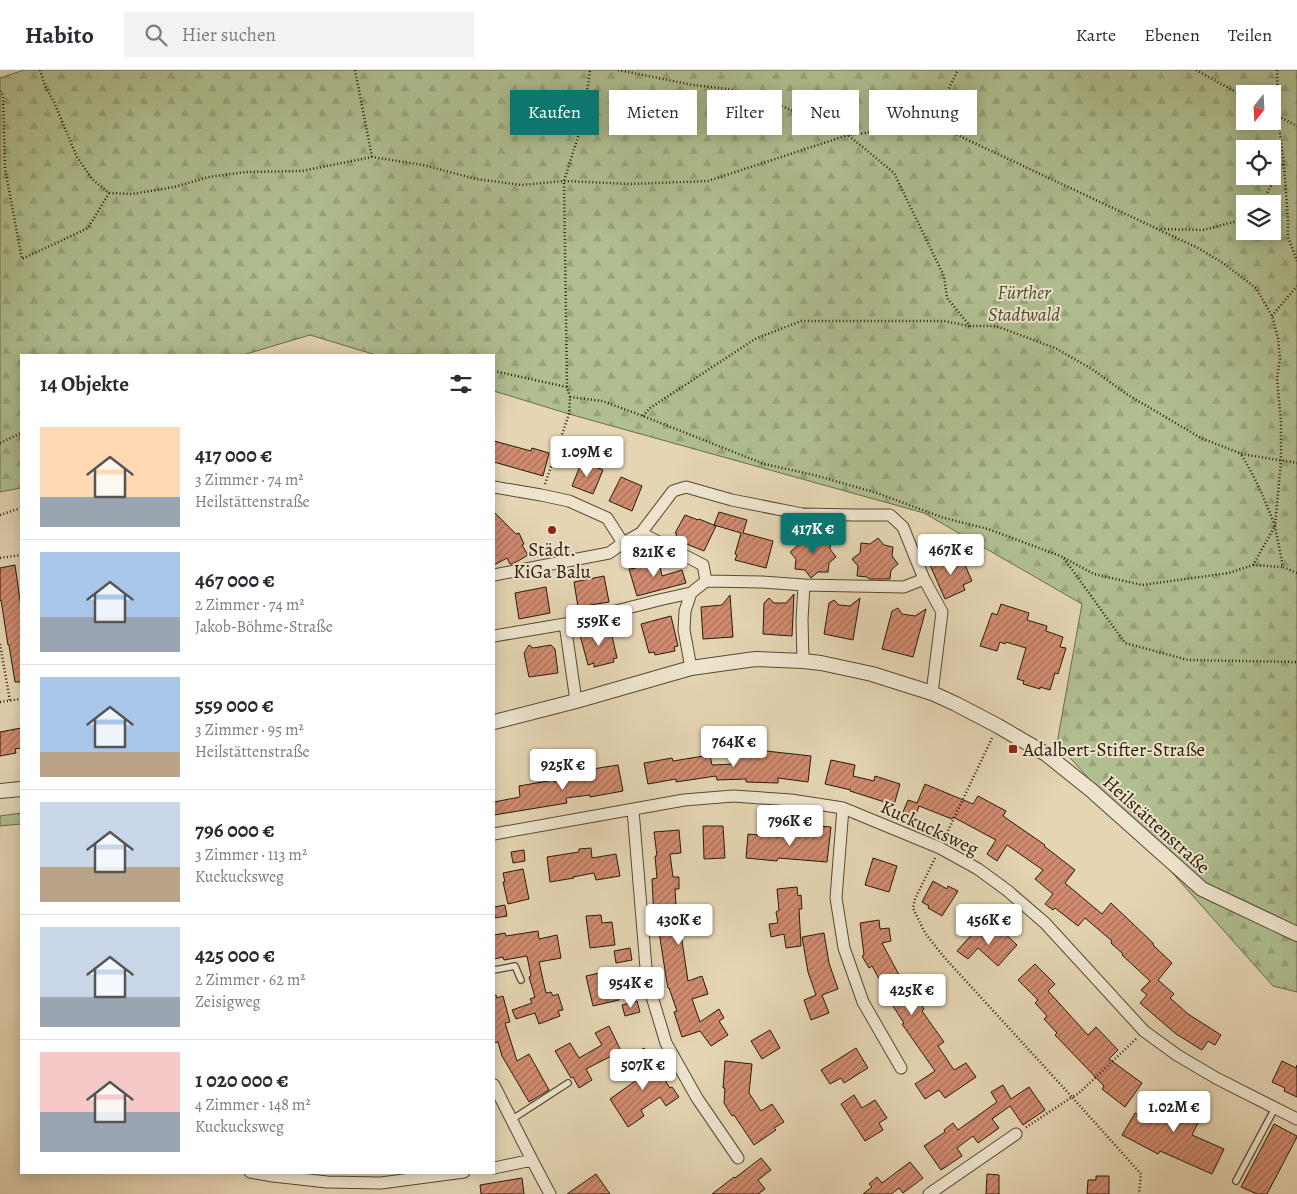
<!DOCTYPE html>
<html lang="de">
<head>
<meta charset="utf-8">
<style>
  body { margin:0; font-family:Alegreya,serif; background:#f2f2f3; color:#2b2b33; height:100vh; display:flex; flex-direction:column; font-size:19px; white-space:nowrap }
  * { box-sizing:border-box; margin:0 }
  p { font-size:16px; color:#7c7c81 }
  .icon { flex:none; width:28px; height:28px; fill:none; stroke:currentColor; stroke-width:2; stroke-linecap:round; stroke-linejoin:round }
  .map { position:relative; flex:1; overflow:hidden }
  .side { position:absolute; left:20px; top:284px; width:475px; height:820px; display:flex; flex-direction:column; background:#fff; border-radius:0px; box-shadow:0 2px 12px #0003 }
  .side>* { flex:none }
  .banner { position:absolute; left:510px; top:20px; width:475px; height:45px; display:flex; gap:10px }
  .needle { width:32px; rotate:198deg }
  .buttons { position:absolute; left:1236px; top:15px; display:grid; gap:10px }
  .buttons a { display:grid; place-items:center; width:45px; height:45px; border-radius:0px; background:#fff; box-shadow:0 2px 12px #0003; font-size:25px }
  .price { position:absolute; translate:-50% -42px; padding:0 11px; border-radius:5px; background:#fff; color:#222; font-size:16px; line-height:32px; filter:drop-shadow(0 1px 2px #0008) }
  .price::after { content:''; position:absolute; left:50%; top:30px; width:15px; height:11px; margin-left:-8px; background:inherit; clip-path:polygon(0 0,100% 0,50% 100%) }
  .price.selected { background:#0f766e; color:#fff }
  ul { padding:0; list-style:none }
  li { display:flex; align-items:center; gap:15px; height:125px; padding:0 20px }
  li+li { border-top:1px solid #e1e1e2 }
  li span { display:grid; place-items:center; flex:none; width:140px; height:100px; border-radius:0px; color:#555 }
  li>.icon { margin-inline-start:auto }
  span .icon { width:60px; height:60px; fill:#fffc; stroke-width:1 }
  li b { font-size:21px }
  h2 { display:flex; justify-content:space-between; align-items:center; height:60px; padding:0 20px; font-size:21px }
  .pill { padding:0 18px; border-radius:0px; background:#fff; box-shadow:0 2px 12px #0003; font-size:18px; line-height:45px }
  .pill.selected { background:#0f766e; color:#fff }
  header { display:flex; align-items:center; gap:30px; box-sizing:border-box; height:70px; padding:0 25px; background:#fff; border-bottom:1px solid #e1e1e2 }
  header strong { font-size:24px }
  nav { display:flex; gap:28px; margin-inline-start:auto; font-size:18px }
  .search { width:350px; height:45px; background:#f2f2f3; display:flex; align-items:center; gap:12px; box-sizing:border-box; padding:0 18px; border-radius:0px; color:#7c7c81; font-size:19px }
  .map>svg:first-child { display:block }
</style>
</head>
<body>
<header>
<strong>Habito</strong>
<div class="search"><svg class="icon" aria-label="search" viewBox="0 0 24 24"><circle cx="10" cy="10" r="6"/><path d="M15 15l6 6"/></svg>Hier suchen</div>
<nav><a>Karte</a><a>Ebenen</a><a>Teilen</a></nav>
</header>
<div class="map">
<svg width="1297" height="1124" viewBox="0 0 1297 1124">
  <defs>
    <pattern id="grass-tufts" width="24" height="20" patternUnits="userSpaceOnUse" patternTransform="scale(1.25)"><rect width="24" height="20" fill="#b0be90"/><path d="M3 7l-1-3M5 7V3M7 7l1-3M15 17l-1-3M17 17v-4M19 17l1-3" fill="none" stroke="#97a37b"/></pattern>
    <pattern id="forest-firs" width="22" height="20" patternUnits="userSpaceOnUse" patternTransform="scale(1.25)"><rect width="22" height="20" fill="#b0be90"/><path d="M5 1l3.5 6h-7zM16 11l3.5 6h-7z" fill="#97a37b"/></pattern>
    <pattern id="building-hatch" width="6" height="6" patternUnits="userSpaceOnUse" patternTransform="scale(1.25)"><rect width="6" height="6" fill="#d18b70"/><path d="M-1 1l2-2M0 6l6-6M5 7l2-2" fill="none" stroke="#aa715a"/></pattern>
  </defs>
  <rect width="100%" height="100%" fill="#e5d5b3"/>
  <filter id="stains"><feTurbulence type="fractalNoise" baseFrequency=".004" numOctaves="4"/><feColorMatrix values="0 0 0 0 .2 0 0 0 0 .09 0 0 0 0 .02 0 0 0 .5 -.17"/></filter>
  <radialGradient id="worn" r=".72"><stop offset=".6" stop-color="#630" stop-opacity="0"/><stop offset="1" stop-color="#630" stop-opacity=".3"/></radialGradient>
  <path fill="url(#grass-tufts)" stroke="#6c6c4c" d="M21,743V754L0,756V746Z"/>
  <path fill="url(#forest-firs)" stroke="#6c6c4c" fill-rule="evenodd" d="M24,0H1297V922L1273,916L1057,673L1082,534L924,443L569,344L494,321V285H376L310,265L243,285H21V418L0,422V8ZM1245,24H1272V51H1245ZM1245,79H1272V106H1245ZM1245,134H1272V161H1245Z"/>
  <path fill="url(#building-hatch)" stroke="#271a08" d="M494,371L531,381L532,378L549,383L543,406L494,392Z
    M582,391L603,400L593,424L572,416Z
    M621,407L642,416L632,441L609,431Z
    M494,442L516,464L519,463L524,474L522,475L528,485L513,494H510L507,488L494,495Z
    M719,442L747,450L743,463L773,471L766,498L735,490L737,485L735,484L741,463L714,455Z
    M685,445L698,450L699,449L716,456L704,481L674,469L677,464L675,463Z
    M816,462L822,469L831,470L830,479L836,487L829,493L828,502H818L811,508L805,500L795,499L796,489L790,482L797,476L799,467L808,468Z
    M878,468L884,475L893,477L892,486L898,494L891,500L890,509H869L867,507L857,506L858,496L852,489L860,483L861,473L870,474Z
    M950,487L953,492L962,488L972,511L963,515L965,520L945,529L930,495Z
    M648,491L652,493L659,492L662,506L682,500L686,513L637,526L629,499L636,498L638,494Z
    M15,495L21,537V612H15L9,575H8L1,530L0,531V498Z
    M604,506L609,532L578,537L574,512Z
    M546,517L550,543L519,549L515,523Z
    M794,524L792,566L763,564L764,533L769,528L774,533H786Z
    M730,525L733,567L703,569L701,537L722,535Z
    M860,528L853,570L824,564L829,533L834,530L839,535L850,536Z
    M1001,534L1029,543L1027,550L1047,556L1046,561L1063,567L1060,577L1066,578L1058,604L1055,603L1050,620L1040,617V619L1023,614L1024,611L1017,609L1026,578L1006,572L1005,574L1000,572L997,581L980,576L992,543L997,545Z
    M898,538L902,544L915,546L926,539L913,587L882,579L892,541Z
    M671,546L678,576L674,577L675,581L655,585L654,582L649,583L641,554Z
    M610,557L617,588L613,589L614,592L594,597V593L588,595L580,565Z
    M529,575L533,578L551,575L555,579L558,603L529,607L524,583Z
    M21,658V678L15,679L16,683L0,686V662Z
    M734,674H745V680L766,681L811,686L808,712L778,708V713L746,712V709L717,710L716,706L676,712V709L648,714L644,693L672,688L673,691L710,685L712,695L733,694Z
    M831,690L855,695L853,706L874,711L875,706L900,714L894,735L850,721L851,720L825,714Z
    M618,695L623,721L590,727V725L566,728L567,733L494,745V732L520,727L519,716L554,710V712L587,707L586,700Z
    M925,714L973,734L978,726L1006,741L1003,746L1045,775L1044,776L1075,800L1065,813L1102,844L1111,833L1130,851L1154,874L1153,875L1172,893L1158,910L1174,924L1170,928L1188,944L1221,965L1215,975L1208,971L1202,980L1176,964L1140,933L1147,925L1141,920L1150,911L1122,885L1123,884L1111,873L1112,871L1085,848L1078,856L1055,838L1053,840L1045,834L1053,824L1035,809L1043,800L1007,775L997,791L987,784L996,770L953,747L952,749L919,736L915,747L903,742L908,730L917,733Z
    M703,756H723L725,788L704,789Z
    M818,756L831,757L827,792L778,788L777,791L746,788L748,764L780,767V763L817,767Z
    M679,760L681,783L670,784L673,807H679V819H675L678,865L681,864L688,911L702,906L708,924L692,929L700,952L719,939L724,948L719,951L728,965L711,976L700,961L682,967L674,942L677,941L669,918H668L666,907L657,849L654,850L652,809L657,808L655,786H657L654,762Z
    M591,778L592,788L616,784L620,806L596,810L594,803L573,807L574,808L550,812L547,787L579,782V779Z
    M524,780L525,791L513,793L511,782Z
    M873,788L897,796L889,822L865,815Z
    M523,799L529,829L508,834L503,812H505L503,803Z
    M933,811L947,819L948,816L958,821L942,846L928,838L929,836L922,832Z
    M797,817L798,826L801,825L802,839H799L801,876L786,878L784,864L771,867L769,854L778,853L776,842L779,840L777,819Z
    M505,835L507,846L495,848L494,837Z
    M601,845L602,853L612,852L615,875L590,878L586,846Z
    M879,850L880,859L889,858L891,871L882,873L906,918L908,916L924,939L922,941L944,972L938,976L954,1000L966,993L976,1007L945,1028L939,1020L925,1029L915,1014L935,1001L902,954L904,953L889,930L890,929L872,896L869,898L862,886L864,885L860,853Z
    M998,857L1017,875L998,896L978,878L968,889L957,881L975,861L986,870Z
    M538,861L539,869L557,865L561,888L539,892L546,923L551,922L553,926L558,924L563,940L558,941L560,946L539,954L535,943L516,949L512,940L532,933L530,929L535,927L529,907L531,906L527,886L504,890L503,887L494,889V865L505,863L506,866Z
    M824,863L829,893L838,919L822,925L829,943L811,950L804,930L816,925L808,902L802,867Z
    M630,878L632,890L616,893L614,881Z
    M1035,894L1055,914L1048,921L1088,965L1096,957L1118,980L1109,989L1142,1013L1125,1037L1102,1019L1104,1016L1055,965L1057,963L1044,949L1047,946L1035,933L1038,930L1018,910Z
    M613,900L619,930L593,936L586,906Z
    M496,925L497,928L503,926L510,952L505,953L517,991L529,984L549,1020L529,1032L502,986L498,972L494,973V926Z
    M637,931L640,942L625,946L622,935Z
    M609,956L621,981L586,999L592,1010L579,1018L573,1007L571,1008L555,981L570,973L579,988L602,975L595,963Z
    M770,960L780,978L762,989L751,971Z
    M644,978L670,1018L672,1017L679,1027L666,1036L660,1027L641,1040L644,1046L628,1057L610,1029L638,1009L643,1007L636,983Z
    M856,978L868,998L844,1013L841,1008L830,1014L821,1000Z
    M725,991L752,994L749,1023L761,1041L772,1034L784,1052L774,1058L776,1060L754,1075L734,1045L732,1046L724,1033L725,1018H723Z
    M1282,991L1296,998L1297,995V1027L1284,1021L1285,1018L1272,1012Z
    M1003,1015L1011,1029L1029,1017L1045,1040L1023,1055L1010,1036L992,1049L999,1058L978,1073L973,1066L957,1078L962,1086L941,1100L924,1076L945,1062L944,1060L953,1053L958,1060L997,1032L991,1022Z
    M1159,1021L1191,1038L1193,1033L1205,1039L1192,1065L1224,1079L1212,1104L1160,1081L1158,1084L1122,1065L1135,1043L1145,1048Z
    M854,1025L862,1038L875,1030L887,1048L879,1053L883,1060L865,1071L841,1034Z
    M1274,1054L1297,1066V1067L1267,1124H1257L1241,1117Z
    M761,1088L771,1100L758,1110L765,1119L758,1124H712L734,1107L735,1108Z
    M910,1092L923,1108L903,1123L899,1118L891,1124H863L872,1117L869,1114L877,1107L882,1113Z
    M596,1104L610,1124H567Z
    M987,1104L999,1105V1124H986Z
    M1096,1106H1109V1124H1087L1088,1110H1096Z
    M522,1108L524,1124H481L480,1115Z"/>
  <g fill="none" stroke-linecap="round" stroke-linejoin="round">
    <defs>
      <path id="service" d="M494,900L515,896L521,910
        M511,1050L568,1013
        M1236,1111L1275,1038"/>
      <path id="minor" d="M494,417L541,425L569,431L607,448L623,473
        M641,463L703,495L706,511
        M494,505L609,483L623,473L641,463L673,421L686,417L732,430L802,444L855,445H890L903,457L924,509L942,542L932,623
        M565,554L576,631
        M494,566L565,554L659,530L691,523L706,511L762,512L804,515L904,517L924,509
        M803,591L802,550L804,515
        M691,598L684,560L685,541L691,523
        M843,738L836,828L844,878L863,932L901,998
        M633,740L647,910L666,973L697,1028L738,1088
        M494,764L684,730L733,726L791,730L843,738L940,778L978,799L1008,821L1045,853L1144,961L1177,985L1216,1008L1297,1049
        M494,1015L532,1090L550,1124
        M494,1098L532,1090
        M250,1102L273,1106L327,1112L381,1113L464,1102
        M929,1124L1016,1064"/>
      <path id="tertiary" d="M494,652L576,631L691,598L748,590L756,589L803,591L821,593L872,604L932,623L956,634L998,656L1046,684L1091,720L1202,819L1297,864
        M0,721L21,719"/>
    </defs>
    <use href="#service" stroke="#564933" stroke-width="8"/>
    <use href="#minor" stroke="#564933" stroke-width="13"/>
    <use href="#tertiary" stroke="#564933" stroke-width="16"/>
    <path stroke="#271a08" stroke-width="2.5" stroke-dasharray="1 2.5" stroke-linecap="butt" d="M40,0L45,16L54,32L77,87L92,109L109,123L132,124L174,117L209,107L246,102L302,101L372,87L423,95L476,109L522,115L564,111L631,114L708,111L848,65L936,55L1198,178L1223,193L1256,218L1272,246L1278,268L1280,289L1277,308L1281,352V391L1275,456L1283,497L1297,503
      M355,0L372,87
      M618,0L693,15L729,19L765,30L805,45L848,65L894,103L944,206L947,228L970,256H996L1055,278L1092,299L1128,325L1201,368L1242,384L1297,393
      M1196,0L1245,27
      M1277,0L1278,46L1284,96L1288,149V167L1297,191
      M0,21L3,25L5,99L22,189L88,158L109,123
      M1272,43L1297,56
      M931,56L936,39L946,24L958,0
      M1259,134L1265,127L1283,93
      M1161,159L1203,160L1245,149
      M1272,246L1297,216
      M405,285H419
      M494,301L567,317
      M570,327L602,331L643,346L764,394L814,405L877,423L944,448L988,459L1063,487L1125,573L1188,590L1297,592
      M643,346L650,338L755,269L801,251H944L969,256
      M0,373L21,363
      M545,414L569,344L570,327L567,317L564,111L583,51L590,0
      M0,445L21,438
      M0,488L21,485
      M1064,488L1094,504L1142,515L1229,503L1253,495L1275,456C1265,430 1255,406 1240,383
      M1253,495L1283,497
      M0,574L10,631
      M0,632L21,629
      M945,767L993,666
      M935,788L915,829L913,838L925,863L944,887L1072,1027L1025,1058
      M1136,969L1078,1024L1072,1027L1141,1104L1139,1124"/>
    <use href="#service" stroke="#eee4ce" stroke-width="5.5"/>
    <use href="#minor" stroke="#eee4ce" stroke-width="11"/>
    <use href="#tertiary" stroke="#eee4ce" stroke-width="14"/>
  </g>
  <g fill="#8f2418" stroke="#eee4ce" stroke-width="2">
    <circle cx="552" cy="460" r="5"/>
    <rect x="1008" y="674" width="10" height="10" rx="2.5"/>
  </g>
  <g text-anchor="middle" stroke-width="4" stroke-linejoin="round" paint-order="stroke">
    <g font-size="19" font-style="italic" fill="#504b31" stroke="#eee4ce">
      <text x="1024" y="229">Fürther<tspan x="1024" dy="22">Stadtwald</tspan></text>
    </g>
    <g font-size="19" fill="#271a08" stroke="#eee4ce">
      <text x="552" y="486">Städt.<tspan x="552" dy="22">KiGa Balu</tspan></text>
      <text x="1023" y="686" text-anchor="start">Adalbert-Stifter-Straße</text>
    </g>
    <g font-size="19" fill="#271a08" stroke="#eee4ce">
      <text transform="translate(1157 754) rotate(42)" y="7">Heilstättenstraße</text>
      <text transform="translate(930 757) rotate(25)" y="7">Kuckucksweg</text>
    </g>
  </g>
  <rect width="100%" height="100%" filter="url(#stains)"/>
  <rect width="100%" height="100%" fill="url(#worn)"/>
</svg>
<div class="buttons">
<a><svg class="needle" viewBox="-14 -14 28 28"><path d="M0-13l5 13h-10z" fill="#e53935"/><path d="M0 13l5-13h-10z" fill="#7c7c81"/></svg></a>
<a><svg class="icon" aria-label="locate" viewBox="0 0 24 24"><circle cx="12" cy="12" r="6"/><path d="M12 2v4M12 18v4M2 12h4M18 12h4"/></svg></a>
<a><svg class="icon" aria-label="layers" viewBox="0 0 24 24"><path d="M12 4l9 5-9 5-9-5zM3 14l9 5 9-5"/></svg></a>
</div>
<b class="price" style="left:587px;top:408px">1.09M €</b>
<b class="price selected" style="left:813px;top:485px">417K €</b>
<b class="price" style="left:951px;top:506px">467K €</b>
<b class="price" style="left:654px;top:508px">821K €</b>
<b class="price" style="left:599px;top:577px">559K €</b>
<b class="price" style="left:734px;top:698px">764K €</b>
<b class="price" style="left:563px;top:721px">925K €</b>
<b class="price" style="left:790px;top:777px">796K €</b>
<b class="price" style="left:679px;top:876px">430K €</b>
<b class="price" style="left:989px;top:876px">456K €</b>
<b class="price" style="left:631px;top:939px">954K €</b>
<b class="price" style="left:912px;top:946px">425K €</b>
<b class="price" style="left:643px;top:1021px">507K €</b>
<b class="price" style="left:1174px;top:1063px">1.02M €</b>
<div class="banner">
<a class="pill selected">Kaufen</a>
<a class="pill">Mieten</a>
<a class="pill">Filter</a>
<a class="pill">Neu</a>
<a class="pill">Wohnung</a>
</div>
<section class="side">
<h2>14 Objekte<svg class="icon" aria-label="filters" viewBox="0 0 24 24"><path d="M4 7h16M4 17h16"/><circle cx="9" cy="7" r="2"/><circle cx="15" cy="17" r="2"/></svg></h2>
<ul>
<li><span style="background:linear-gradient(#ffd9b3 70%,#9aa5b1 0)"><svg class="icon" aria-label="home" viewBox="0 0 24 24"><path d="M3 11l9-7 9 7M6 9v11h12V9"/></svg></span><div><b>417 000 €</b><p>3 Zimmer · 74 m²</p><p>Heilstättenstraße</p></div></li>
<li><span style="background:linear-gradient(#a9c7e8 65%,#9aa5b1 0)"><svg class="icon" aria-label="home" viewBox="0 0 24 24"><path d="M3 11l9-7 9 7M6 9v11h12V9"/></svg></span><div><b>467 000 €</b><p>2 Zimmer · 74 m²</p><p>Jakob-Böhme-Straße</p></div></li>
<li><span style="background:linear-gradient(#a9c7e8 75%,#b9a48a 0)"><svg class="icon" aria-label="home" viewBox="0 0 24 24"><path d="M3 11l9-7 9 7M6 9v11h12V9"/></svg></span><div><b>559 000 €</b><p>3 Zimmer · 95 m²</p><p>Heilstättenstraße</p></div></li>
<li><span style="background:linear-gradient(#c9d6e8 65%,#b9a48a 0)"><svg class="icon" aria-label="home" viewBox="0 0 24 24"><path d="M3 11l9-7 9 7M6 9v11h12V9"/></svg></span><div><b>796 000 €</b><p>3 Zimmer · 113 m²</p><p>Kuckucksweg</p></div></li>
<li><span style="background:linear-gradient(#c9d6e8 70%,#9aa5b1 0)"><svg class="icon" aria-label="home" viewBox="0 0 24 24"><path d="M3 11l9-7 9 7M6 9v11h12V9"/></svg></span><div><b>425 000 €</b><p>2 Zimmer · 62 m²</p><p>Zeisigweg</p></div></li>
<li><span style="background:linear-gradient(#f6c9c9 60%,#9aa5b1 0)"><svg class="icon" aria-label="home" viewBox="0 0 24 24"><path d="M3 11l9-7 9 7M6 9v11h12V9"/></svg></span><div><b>1 020 000 €</b><p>4 Zimmer · 148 m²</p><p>Kuckucksweg</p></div></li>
</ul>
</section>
</div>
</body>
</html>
